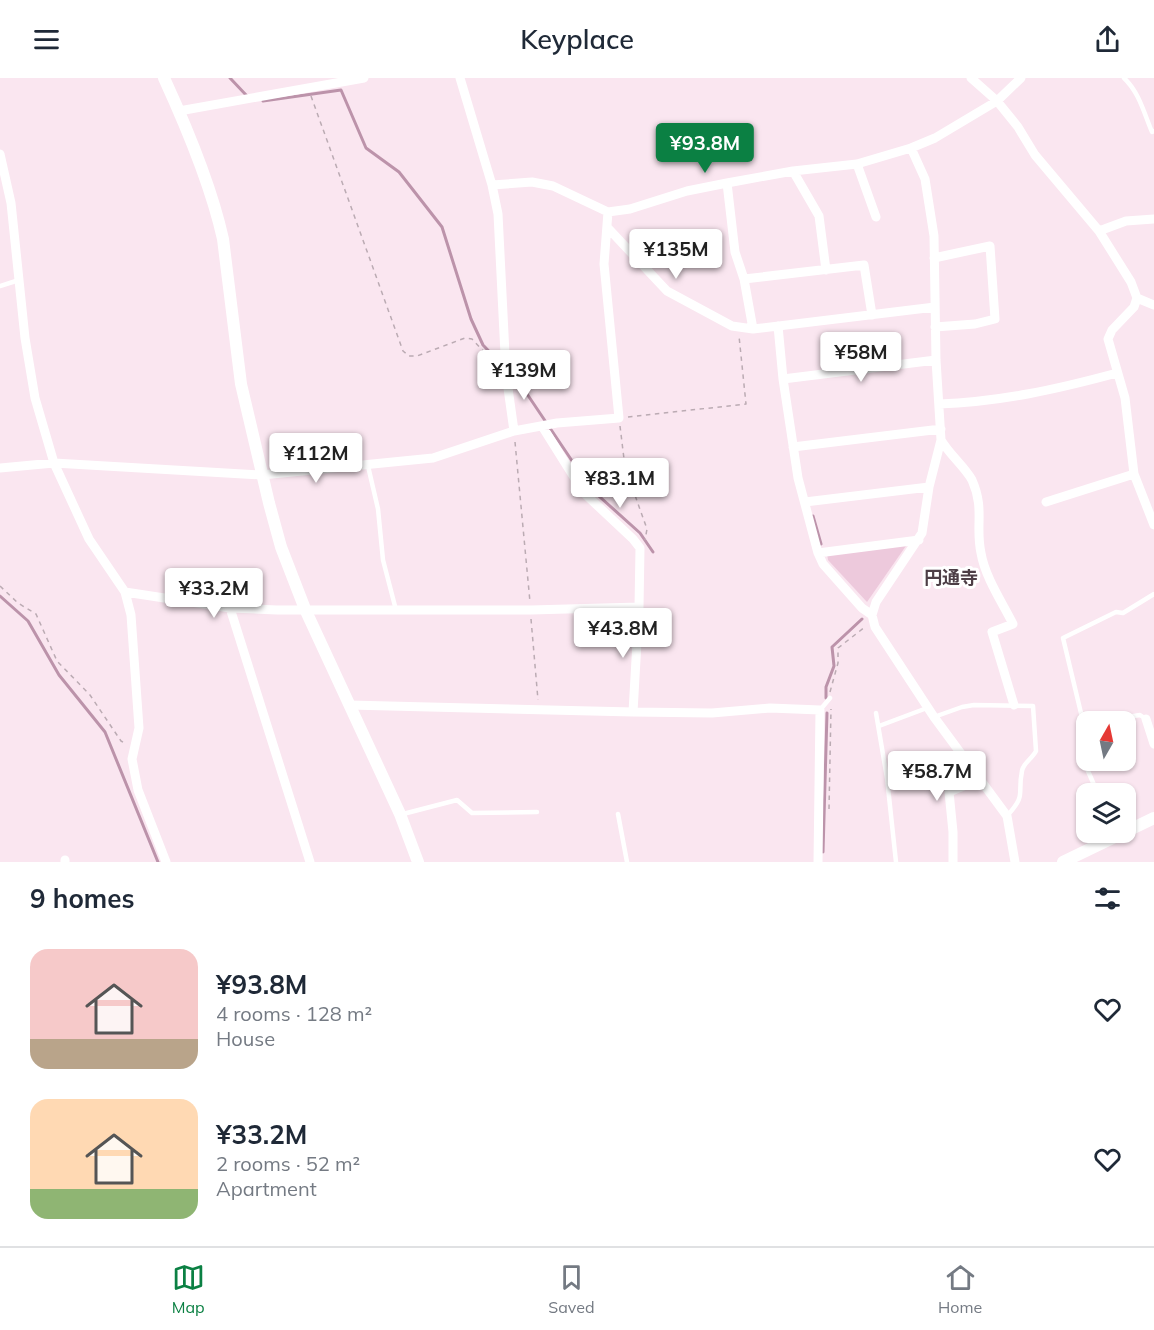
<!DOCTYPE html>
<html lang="en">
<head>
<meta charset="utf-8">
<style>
  body { margin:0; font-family:Mulish,"Noto Sans JP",sans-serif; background:#f2f2f3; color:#1f2937; height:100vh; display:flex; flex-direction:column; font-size:22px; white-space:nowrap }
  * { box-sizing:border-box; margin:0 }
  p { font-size:20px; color:#747a83 }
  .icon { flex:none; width:33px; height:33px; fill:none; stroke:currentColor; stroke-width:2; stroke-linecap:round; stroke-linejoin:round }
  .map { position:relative; height:784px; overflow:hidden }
  .side { display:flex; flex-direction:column; background:#fff; flex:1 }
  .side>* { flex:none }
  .needle { width:39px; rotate:9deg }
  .buttons { position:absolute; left:1076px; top:633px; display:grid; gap:12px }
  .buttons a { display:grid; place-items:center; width:60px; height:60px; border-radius:12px; background:#fff; box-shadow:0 2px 4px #0004; font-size:30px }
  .price { position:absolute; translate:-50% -51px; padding:0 14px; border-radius:6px; background:#fff; color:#222; font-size:20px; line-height:39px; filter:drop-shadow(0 2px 3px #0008) }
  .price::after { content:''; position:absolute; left:50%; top:36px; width:18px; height:14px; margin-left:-9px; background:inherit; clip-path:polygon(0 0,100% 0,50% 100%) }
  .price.current { background:#0b8043; color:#fff }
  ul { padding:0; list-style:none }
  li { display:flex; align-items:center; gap:18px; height:150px; padding:0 30px }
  li span { display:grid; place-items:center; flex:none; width:168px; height:120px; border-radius:18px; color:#555 }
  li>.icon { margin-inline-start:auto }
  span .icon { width:72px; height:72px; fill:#fffc; stroke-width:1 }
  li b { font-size:26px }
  h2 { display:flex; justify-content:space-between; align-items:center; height:72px; padding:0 30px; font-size:26px }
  header { display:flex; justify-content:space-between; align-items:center; height:78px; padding:0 30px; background:#fff; font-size:27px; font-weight:600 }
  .dock { display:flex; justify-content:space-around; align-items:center; height:84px; border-top:2px solid #e0e1e3; background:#fff; font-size:16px; color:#747a83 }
  .dock a { display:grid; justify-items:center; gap:3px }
  .dock .current { color:#0b8043 }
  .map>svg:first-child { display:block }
</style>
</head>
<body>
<header><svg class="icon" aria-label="menu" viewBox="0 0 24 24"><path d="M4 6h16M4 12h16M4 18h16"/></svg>Keyplace<svg class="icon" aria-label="share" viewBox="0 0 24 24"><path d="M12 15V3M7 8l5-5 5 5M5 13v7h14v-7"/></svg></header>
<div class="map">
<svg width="1154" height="784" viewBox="0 0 1154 784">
  <rect width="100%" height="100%" fill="#fae6f0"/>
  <path fill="#edc9dc" d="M908,465L867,524L828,482L827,476Z"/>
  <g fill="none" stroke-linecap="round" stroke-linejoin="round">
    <path stroke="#bc93aa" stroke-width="3" d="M230,0L247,18
      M263,23L341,12L366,70L399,94L442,149L471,241L483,267L503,288
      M509,295L521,307L591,411L640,455L653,474
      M813,438L821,466
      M0,518L28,543L59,597L105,654L158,784
      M826,620V609L834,588L832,569L862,541
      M823,774L827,635"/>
    <path stroke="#bbabb3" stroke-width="1.5" stroke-dasharray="4.5 4.5" stroke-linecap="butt" d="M311,18L403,273L409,278H417L465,260L472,261L497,288
      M628,339L746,326L739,258
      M620,348L625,389L647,451L645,462
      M515,364L530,524
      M0,508L18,525L36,536L57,583L90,617L121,663L126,666
      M531,541L538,622
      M830,614L838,585V570L865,549
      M829,731L831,631"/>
    <path stroke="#fff" stroke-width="4.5" d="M1124,0C1139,14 1144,35 1152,54L1154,53
      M0,208L19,202
      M368,388L378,431L383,482L396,532
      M820,632L830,620
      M876,635L887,700L896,784
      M934,639L962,629L974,627L1033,628L1036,673C1032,681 1023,685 1022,693C1017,717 1027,716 1007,738
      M1097,644L1140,637L1146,641
      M879,648L927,630
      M1086,656L1063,560L1116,534L1123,535L1154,516
      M1088,682V693L1098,716
      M403,736L457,722L472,735L537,734
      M618,736L627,784"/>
    <path stroke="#fff" stroke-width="9" d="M460,0L492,107L498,136L506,296L514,353
      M971,0L997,23L1018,49L1035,77L1099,153L1131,204L1137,220L1134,229L1112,252L1108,261L1125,320L1134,396L1154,447
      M179,33L364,0
      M0,76L11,125L25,260L35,320L54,385L89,461L125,514L131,537L139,650L132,681L138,712L166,784
      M857,86L876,139
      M793,93L819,138L826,192
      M727,105L735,174L744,201L753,251L935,229
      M492,107L532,104L553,108L608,134L630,131L687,113L727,105L793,93L857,86L911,70L935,60L997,23L1021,0
      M607,149L667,213L732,248L753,251
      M1099,153L1126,143L1154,141
      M934,180L990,168L995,241L975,246L935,249
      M744,201L864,187L872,237
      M1137,220L1154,227
      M778,248L783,301L798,400L818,475L823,486L862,530L872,537L875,549L934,639L1007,738L1015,784
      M783,301L936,282
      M939,326C1000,324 1058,311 1117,295
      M542,348L584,415L633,461L640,470L639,529L633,634
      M941,362C949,376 965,389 972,402C985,431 975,448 981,475C985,499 1002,524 1013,546L992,554L1014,627
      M793,369L941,351
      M0,390L54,385L262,397L433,380L514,353L557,345L619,340L604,186L608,134
      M805,424L929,409
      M1046,424L1134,396
      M818,475L919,462
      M125,514L230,530L277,532H531L639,529
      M230,530L310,784
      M872,537L876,524L922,455L929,409L941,362L936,282L934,158L925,101L911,70
      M349,627L633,634L712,635L770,630L820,632L818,784
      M1146,641L1154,666
      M65,782V784
      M953,784V754L949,714L980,701"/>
    <path stroke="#fff" stroke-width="12" d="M164,0C187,50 211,107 223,161L241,306L269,425L281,469L305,531L400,736L418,784
      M1063,784L1154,740"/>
  </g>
  <g text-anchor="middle" stroke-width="6" stroke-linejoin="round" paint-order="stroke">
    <g font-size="18" font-weight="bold" fill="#4d3e46" stroke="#fff">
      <text x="951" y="506">円通寺</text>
    </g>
  </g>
</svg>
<div class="buttons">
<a><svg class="needle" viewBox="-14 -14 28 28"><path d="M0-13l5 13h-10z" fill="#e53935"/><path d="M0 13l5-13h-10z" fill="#747a83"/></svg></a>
<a><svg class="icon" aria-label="layers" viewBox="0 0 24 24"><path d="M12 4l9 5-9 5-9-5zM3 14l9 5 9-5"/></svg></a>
</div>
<b class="price current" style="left:705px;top:96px">¥93.8M</b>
<b class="price" style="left:676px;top:202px">¥135M</b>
<b class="price" style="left:861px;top:305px">¥58M</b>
<b class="price" style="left:524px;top:323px">¥139M</b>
<b class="price" style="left:316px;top:406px">¥112M</b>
<b class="price" style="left:620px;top:431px">¥83.1M</b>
<b class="price" style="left:214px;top:541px">¥33.2M</b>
<b class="price" style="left:623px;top:581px">¥43.8M</b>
<b class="price" style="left:937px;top:724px">¥58.7M</b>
</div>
<section class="side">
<h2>9 homes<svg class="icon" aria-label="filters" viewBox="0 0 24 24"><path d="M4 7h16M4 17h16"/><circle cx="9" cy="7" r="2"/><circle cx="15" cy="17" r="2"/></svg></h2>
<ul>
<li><span style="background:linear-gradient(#f6c9c9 75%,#b9a48a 0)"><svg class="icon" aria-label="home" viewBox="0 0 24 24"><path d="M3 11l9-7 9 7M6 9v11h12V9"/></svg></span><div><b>¥93.8M</b><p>4 rooms · 128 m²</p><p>House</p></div><svg class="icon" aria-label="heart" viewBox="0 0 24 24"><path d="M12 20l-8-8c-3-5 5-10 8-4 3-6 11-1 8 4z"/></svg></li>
<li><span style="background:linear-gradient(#ffd9b3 75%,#8fb573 0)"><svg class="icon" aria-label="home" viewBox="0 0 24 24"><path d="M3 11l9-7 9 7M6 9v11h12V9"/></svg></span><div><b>¥33.2M</b><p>2 rooms · 52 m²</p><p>Apartment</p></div><svg class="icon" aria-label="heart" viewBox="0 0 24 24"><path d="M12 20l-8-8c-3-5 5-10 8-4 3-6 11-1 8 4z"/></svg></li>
</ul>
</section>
<nav class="dock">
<a class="current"><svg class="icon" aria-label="map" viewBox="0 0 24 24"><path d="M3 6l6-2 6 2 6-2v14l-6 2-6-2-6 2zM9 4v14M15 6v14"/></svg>Map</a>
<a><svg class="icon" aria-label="saved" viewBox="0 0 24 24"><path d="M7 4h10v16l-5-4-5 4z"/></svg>Saved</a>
<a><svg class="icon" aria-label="home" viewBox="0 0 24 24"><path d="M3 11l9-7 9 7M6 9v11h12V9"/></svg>Home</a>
</nav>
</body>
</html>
